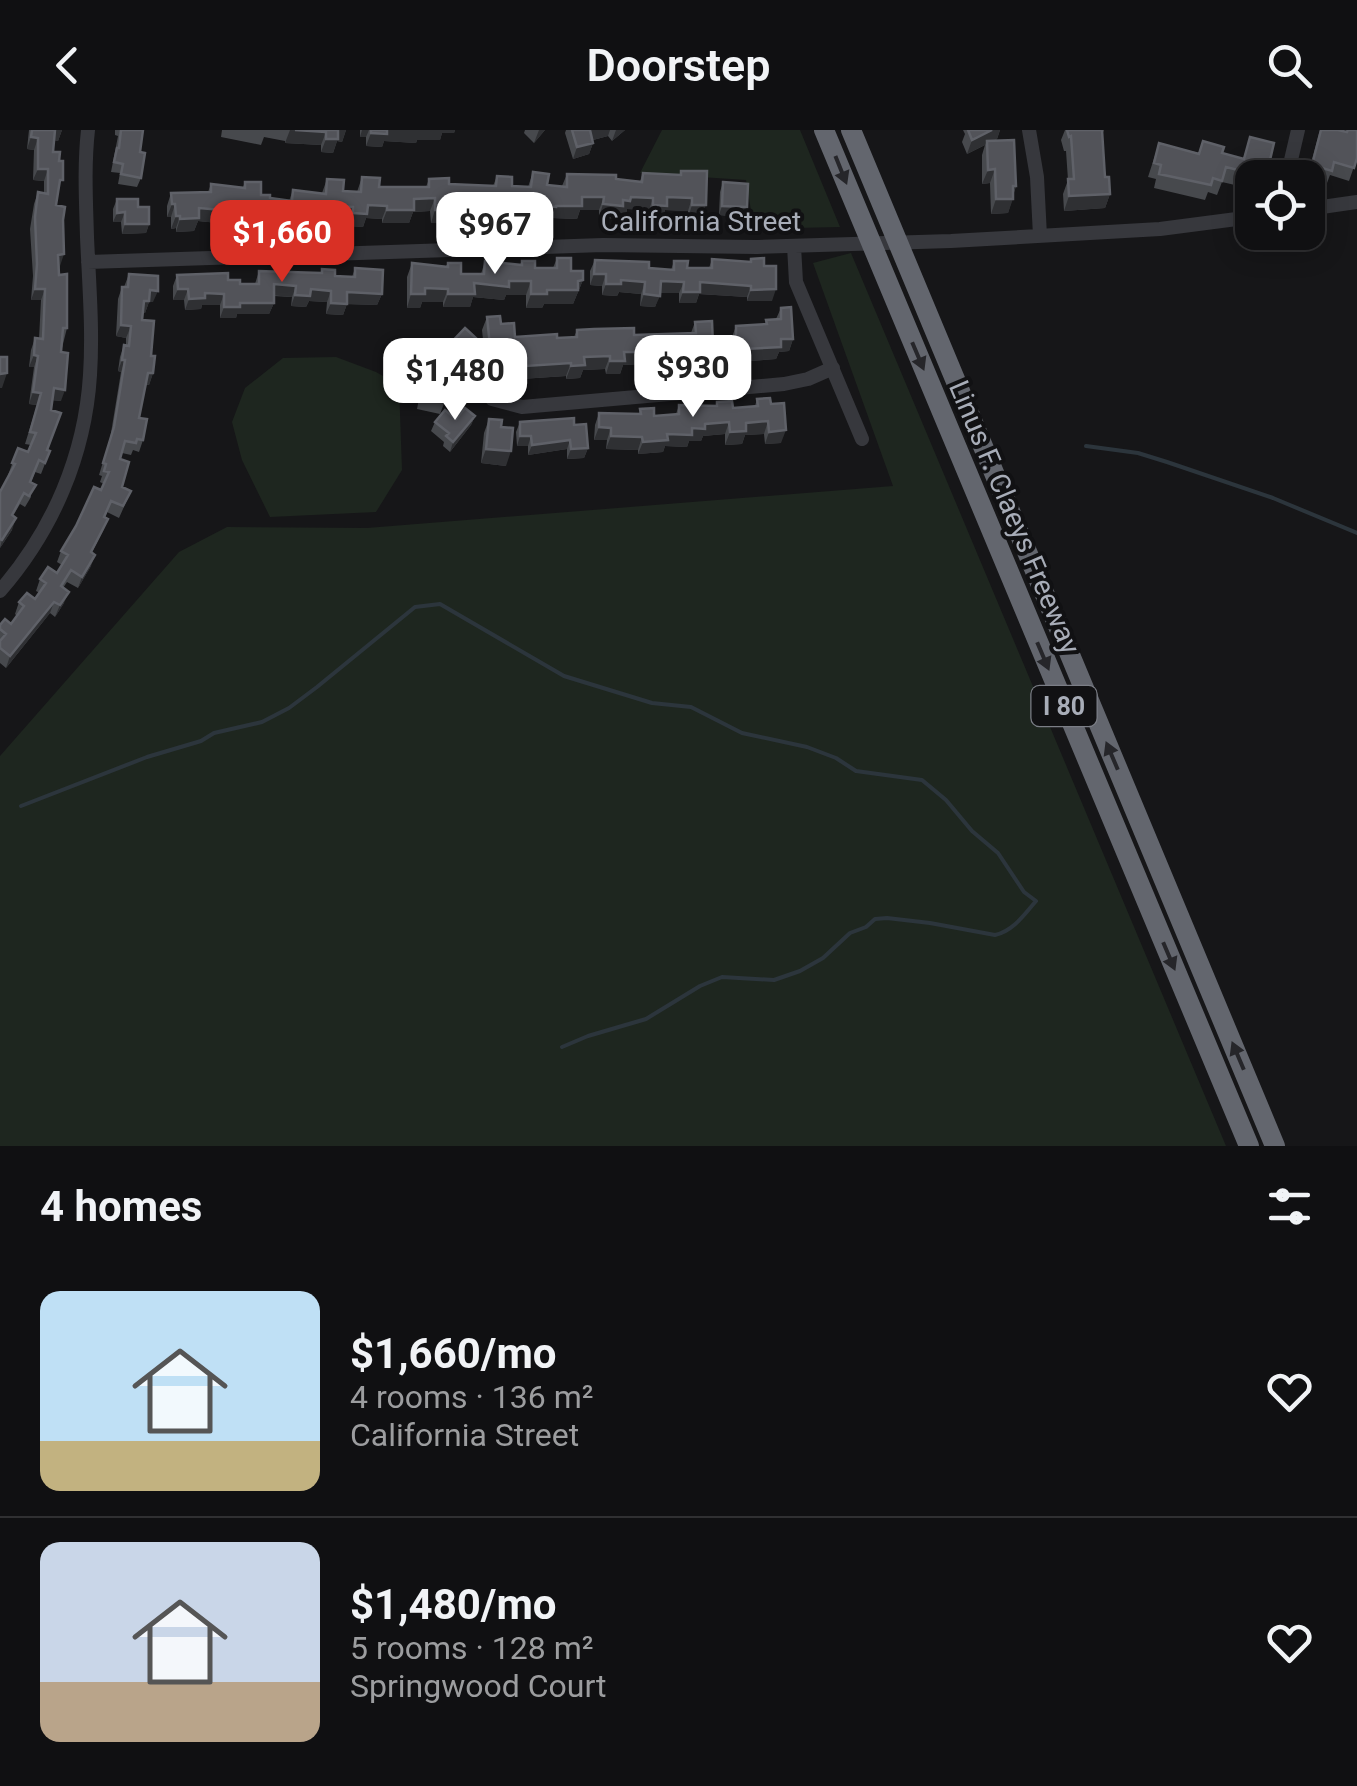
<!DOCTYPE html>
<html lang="en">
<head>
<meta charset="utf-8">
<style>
  body { margin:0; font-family:Roboto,sans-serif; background:#19191b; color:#f1f3f6; height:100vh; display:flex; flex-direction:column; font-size:38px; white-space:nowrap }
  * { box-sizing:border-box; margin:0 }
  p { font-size:32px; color:#9c9d9f }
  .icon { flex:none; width:55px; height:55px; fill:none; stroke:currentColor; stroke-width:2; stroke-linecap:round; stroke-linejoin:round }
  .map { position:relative; height:1016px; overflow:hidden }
  .sheet { display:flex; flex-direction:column; background:#101012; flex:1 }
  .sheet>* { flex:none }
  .controls { position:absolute; left:1235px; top:30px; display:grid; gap:20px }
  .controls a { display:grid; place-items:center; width:90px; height:90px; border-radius:20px; background:#101012; box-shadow:0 5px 25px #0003,0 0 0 2px #303032; font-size:50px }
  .price { position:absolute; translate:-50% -85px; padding:0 22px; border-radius:20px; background:#fff; color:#222; font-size:32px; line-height:65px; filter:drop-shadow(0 2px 5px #0008) }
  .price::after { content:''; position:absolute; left:50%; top:60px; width:30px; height:22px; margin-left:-15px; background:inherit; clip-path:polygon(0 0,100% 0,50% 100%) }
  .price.active { background:#d93025; color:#fff }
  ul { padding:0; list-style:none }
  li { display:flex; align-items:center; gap:30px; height:250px; padding:0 40px }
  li+li { border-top:2px solid #303032 }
  li span { display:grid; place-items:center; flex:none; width:280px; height:200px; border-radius:20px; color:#555 }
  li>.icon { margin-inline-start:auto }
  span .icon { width:120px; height:120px; fill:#fffc; stroke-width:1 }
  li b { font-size:42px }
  h2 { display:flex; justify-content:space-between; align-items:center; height:120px; padding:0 40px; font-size:42px }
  header { display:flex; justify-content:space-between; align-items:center; height:130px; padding:0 40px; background:#101012; font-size:45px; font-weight:600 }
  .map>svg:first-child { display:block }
</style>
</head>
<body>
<header><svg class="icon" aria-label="back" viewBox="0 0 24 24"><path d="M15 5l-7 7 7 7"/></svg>Doorstep<svg class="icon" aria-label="search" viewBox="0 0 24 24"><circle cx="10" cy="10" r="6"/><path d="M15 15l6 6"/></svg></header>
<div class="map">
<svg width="1357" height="1016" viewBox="0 0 1357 1016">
  <rect width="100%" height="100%" fill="#161618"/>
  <path fill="#1e261f" d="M662,0H800L840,97L754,99L746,50L640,43Z
    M851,123L1226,1016H0V626L179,422L227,397L367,398L893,356L813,133Z
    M336,227L376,242L399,255L402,340L376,382L270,387L242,330L232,292L245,258L283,228Z"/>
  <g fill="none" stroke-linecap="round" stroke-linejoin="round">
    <path stroke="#2c353c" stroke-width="4" d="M1086,316L1138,323L1167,332L1273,368L1357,403
      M21,676L147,627L201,611L214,603L262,592L289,578L317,557L415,477L440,474L564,546L652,573L691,577L742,603L807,617L836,628L856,641L922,650L946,670L972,701L998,723L1024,762L1036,771C1024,785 1013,801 995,805L930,793L887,788L875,789L866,797L850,803L823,828L800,841L774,850L722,847L700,856L646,889L588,906L562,917"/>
    <path stroke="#37383d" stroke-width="14" d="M1029,0L1037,47L1040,106
      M1291,48V30L1298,0
      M1308,79L1357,72
      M794,116L796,152L862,309
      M88,132L603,115L757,117L951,111L1160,99L1252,87
      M492,269L522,277L784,254L808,249L833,238
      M0,461C53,400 85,325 90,245C93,200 89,153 87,107C86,71 84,36 88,0"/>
    <path stroke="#63666e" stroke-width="20" d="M824,0L1249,1016
      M851,0L1275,1016"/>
  </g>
  <path fill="#47494d" d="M29,0H62L58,11L54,10L53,22L58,62L56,75L63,90L59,145L67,198L61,222V271L52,270L48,320L50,321L41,344L35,342L31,352V367L25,377L20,374L13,386L12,400L0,418V362L9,345H8L18,318L28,322L31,315L25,314L37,275L29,274L34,237H29L31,220L35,208L39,209L41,170H31L33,146L30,99L34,74L38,62L44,63V51L33,50L34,20L27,19Z
    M115,0H143L140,22L141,48L137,57L118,54L120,43L111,42L118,6L115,5Z
    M222,0H346L342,12L337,11L333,23L321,22V15L285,13V11L264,7L261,15L221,7Z
    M360,0H455L454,3H442L440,10H417L416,13L384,11L382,17L366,16V7H360Z
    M525,0H545L534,13L524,3Z
    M566,0H625L612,11L608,6L593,10V13L589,24L573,29L565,3Z
    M963,0H1000L997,9L994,11L1016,56L1008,83L991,84L990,53L982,54V25L985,15L967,24L962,12L965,4Z
    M1065,0H1104L1102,5L1105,47L1110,64L1105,78L1064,81L1063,64L1068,50L1066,21H1064L1061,10Z
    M1320,0L1346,2L1347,0H1357V28L1349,51L1330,45L1327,53L1307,48Z
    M1250,7L1266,48H1252V59L1222,52L1217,65L1208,62L1205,70L1154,58L1156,49L1148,47L1159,13L1199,23L1203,11L1222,23L1243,29Z
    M681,41L701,88H688V81L665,80L662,89L648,88L649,80L627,79L626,84L620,83L618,89L599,87V80H580L577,89L552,88L551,90L539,89L540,83L520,81L517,90H502L503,83H484L480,91L446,90L445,93H431L430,81L413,82L409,93H382V89L366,88L363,97L348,96L349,90L331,89L328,97L293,93L290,99L267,96L266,99H252V92H232L230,100L217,99L218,93L198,91L194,101L176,102V98L171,99V87H167V76L171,63L208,62L211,54L243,57L245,52L261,65L289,71L293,60L322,63L327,49L343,61L357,62L362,47L379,57H426L429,49L449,54L493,56L497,46L512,56L528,57L533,42L547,55L562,56L567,44L640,51L643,43L680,45Z
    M723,52L743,87L719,85L720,62Z
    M117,69L138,77L149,94L146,103L122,104L121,92H113V79Z
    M557,128L583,150L573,174H544L542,178H526V165H506L504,170L473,167L470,177H443V172H422L420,178H407V147L412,133L446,136L448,133L461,144H481L485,131L520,135L522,131L535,138H553Z
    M712,129L750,132L751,129L764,136L772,171H747V167L699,164L696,173H679V163H660L655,177L640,176L641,164L619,162L617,166L602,165V156L590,155V141L595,130L671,140L674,131L687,138H709Z
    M355,138L382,164L377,175L347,174L343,185L326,184L327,172L309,171L306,177L291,176L292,167L274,166V173L269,184H237L236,188H220V175H202L201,179L185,180L184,170H173V156L177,145L228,150L240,154H255L259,141L321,143L322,139L335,146L352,147Z
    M129,144L153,172H149L145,183H143L142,190L153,243L149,255H146L139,288L143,310L139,322L133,320L131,325L122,323L120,329L122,357L131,361L119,388L107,382L105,388L108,389L103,401L92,422L91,436L78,458L67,452L63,458L64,473L55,487L50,483L6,538L0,533V495L11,494L17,486L15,484L19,472L35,469L40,463L36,461L40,449L57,443L62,435L57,432L61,421L104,354L100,352L102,346L99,345L110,309L121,242L118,241L120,227L124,215H126V208L116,206L118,169L122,157H124Z
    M781,178L793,209L789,221L779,222L776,229L722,233V220L726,208L732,207L736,196L765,194L766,190L776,189Z
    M487,187L501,194L515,207H574L577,200L634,205L691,203L695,192L709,228H701L698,236L684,237L683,234L659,236L657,241L644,242L643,234L623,235L620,244H606L605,239L583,240L580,248L566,249V246L521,249L520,232L498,234V227L485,229L482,200Z
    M446,218H473L469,223L468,235L460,244L442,228Z
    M428,239L463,259L457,273L445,271L440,284L417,279L422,253Z
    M757,269L771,274L781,313L765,314L764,304L745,305L742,314L725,315V304L703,306L701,311H689L687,317L665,316L663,322L638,324V320L606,319L607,310H594L595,295L599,283L639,284L640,279L654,286L676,284L679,275L716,276L717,272L733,278L755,276Z
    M475,286L471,295L450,322L443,316L444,312L431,301L435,292Z
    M489,289L501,297L506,336L481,333L484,303Z
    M520,292L574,295L588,318L584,328L567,329V319L528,325V316H517L516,302Z"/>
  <path fill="#2f3033" d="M55,0H62L58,11L51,10Z
    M290,0L326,2L321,15L285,13Z
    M337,0H346L342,12L337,11L333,23L321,22L326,9Z
    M362,0H369L366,7H360Z
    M386,0H455L454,3H442L440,10H417L416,13L384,11L382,17L366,16L371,3Z
    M539,0H545L534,13Z
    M590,0H610L608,6L585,12Z
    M616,0H625L612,11Z
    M992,0H1000L997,9L987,14V11L985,15L967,24L972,10Z
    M31,7L38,8L34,20L27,19Z
    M593,13L589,24L573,29L577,17Z
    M38,39H48L44,51L33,50Z
    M995,39L990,53L982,54L988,40Z
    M1013,56H1016L1011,69H1013L1008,83L991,84L996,69Z
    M1110,64L1105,78L1064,81L1069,66Z
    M582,67H604L599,80H580L577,89L552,88L551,90L539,89L544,76Z
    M631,67L653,68L649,80L627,79L626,84L620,83L618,89L599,87L603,74L623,70Z
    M667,67L692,68L688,81L665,80L662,89L648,88L653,75Z
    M435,68L430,81L413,82L409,93H382L387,80L414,69Z
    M522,68L545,70L540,83L520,81L517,90H502L507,77Z
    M485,70L507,71L503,83H484L480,91L446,90L445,93H431L435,80Z
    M172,74H175L171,87H167Z
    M368,75L387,76L382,89L366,88L363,97L348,96L353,83Z
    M692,75H706L701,88H688Z
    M333,76L353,77L349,90L331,89L328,97L293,93L296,80Z
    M722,76L747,77L743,87L719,85Z
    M199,78L222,80L218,93L198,91L194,101L176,102L180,89Z
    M235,79H257L252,92H232L230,100L217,99L222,86Z
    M125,82L121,92H113L117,83Z
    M176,86H180L176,98L171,99Z
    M257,86H271L266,99H252Z
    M125,94H149L146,103L122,104Z
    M64,124L60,136H54L58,125Z
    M594,144H606L602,156L590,155Z
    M583,150L573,174H544L542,178H526L531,164Z
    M621,150L645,152L641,164L619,162L617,166L602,165L606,154Z
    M531,151L526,165H506L504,170L473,167L470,177H443L448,164L474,153Z
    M661,151L684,152L679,163H657Z
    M700,152L751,156L747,167L699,164L696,173H679L683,162Z
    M274,154L296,156L292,167L270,165Z
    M425,158L448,159L443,172H422L420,178H407L411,164Z
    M35,159H45L41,170H31Z
    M178,159H188L184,170H173Z
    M311,159L331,161L327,172L309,171L306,177L291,176L295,165Z
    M776,159L772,171H747L751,160Z
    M150,160L158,161L153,172H149L145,183H140Z
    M347,162L382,164L377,175L343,174Z
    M205,163L224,164L220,175H202L201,179L185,180L189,169Z
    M644,164L660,166L655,177L640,176Z
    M240,173H274L269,184H237L236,188H220L224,177Z
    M331,173L347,174L343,185L326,184Z
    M121,195L131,196L126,208L116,206Z
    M781,209H793L789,221L779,222L776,229L722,233L727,220Z
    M502,215L498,227L485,229L490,216Z
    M702,215H713L709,228H701L698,236L684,237L688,224Z
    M525,219L520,232L498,234L503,222Z
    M688,221L683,234L659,236L657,241L644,242L648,229L661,223Z
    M624,222H648L643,234L623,235L620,244H606L610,231Z
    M34,225L38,226L34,237H29Z
    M472,225L468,235L460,244L463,235Z
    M610,226L605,239L583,240L580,248L566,249L571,236L584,227Z
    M122,230H125L121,242L118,241Z
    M571,233L566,246L521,249L526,236Z
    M7,243L2,258H0V244Z
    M148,243H153L149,255L144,254Z
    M54,258L65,260L61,271L49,270Z
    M33,262L41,263L37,275L29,274Z
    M475,286L471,295L450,322L453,312Z
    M768,291L764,304L745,305L742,314L725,315L730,302L746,293Z
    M729,292L725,304L703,306L701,311H689L687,317L665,316L663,322L638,324L643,312L705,294Z
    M599,297L611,298L607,310H594Z
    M786,300L781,313L765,314L769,302Z
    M520,306H531L528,316H517Z
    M611,306L642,307L638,320L606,319Z
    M570,310L567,319L528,325L532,315Z
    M588,318L584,328L567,329L571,319Z
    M486,319L511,321L506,336L481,333Z
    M16,388L12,400L0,418L2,410Z
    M95,425L91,436L78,458L82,447Z
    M69,462L64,473L55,487L60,475Z
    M54,472L50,483L6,538L10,526Z"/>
  <path fill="#525359" stroke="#5f6168" stroke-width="2.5" d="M32,0H55L53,22H60L59,31H63V50H60L56,75L65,77L63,90L64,124L58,125L59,145L67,144V198H63L61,222L68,223L65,260L54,258L51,280L61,283L47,320L50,321L45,333L39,330L30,352L36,355L29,366L24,363L12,385L16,388L2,410L0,409V362L15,334L12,333L18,318L28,322L36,303L30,302L41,263L33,262L38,226L34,225L35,208L43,209L45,159H35L37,134L35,87L38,62L48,64V39H38V8L31,7Z
    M121,0H143L140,22L145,23L141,48L121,44L123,34L114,32L117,18H119Z
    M295,0H338V9H326V2Z
    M371,0H387V4L371,3Z
    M572,0H590L593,13L577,17Z
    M968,0H992L972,10Z
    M1067,0H1102L1105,47H1109L1110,64L1069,66L1068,49H1074L1071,6L1069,7Z
    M1321,0H1338L1347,2L1348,0H1357V28L1354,38L1334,32L1332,41L1312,35Z
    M1250,7L1274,13L1266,47L1226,37L1222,51L1213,48L1211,55L1159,44L1161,35L1154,33L1159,13L1199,24L1203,11L1224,17L1222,23L1244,29Z
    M1014,10L1016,56H1013V69H996L995,39L988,40L987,11Z
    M681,41H707L706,75H692V68L667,67V76L653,75V68L631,67L630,71L623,70V76L603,74L604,67H582V76H556V77L544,76L545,70L522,68L521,78L507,77V71L485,70V78L450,77V80H435V68L414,69V80H387V76L368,75L367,84L353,83V77L333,76L332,85L296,80L295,86L271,83V86H257V79H235L234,87L222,86V80L199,78V88L180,89V86H176L175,74H172L171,63L211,62V54L245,58V52H261V65H270V68L292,71L293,60L326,64L327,49L344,50L343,61L361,62L362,47L380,48L379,57H429V49L449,48V54L496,56L497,46L512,47V56L531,57L533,42L549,44L547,55L567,57V44L616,45V49L642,52L643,43L681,45Z
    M723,52L748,54L747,77L722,76Z
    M117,69H138V77H149V94H125V82L117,83Z
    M557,128H571V141H583V150L578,151V160H547V164H531V151H509V157L474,153L475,164H448V159L425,158V164H411L412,133L448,137V133H461V144H484L485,131L522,135V131H535V138H557Z
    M764,128V136H776V159L751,160V156L700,152V162H683L684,152L661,151L660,166L644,164L645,152L621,150V154H606V144H594L595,130L649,132V138L674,140V131H688L687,138H712V129L751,132V129Z
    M355,138L383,140L382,164L347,162V174L331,173V161L311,159L310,166L295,165L296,156L274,154V173H240V177H224V164L205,163V168L189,169L188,159H178L177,145L228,143V150H240V154H259V141L322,143V139L335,140V146L355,147Z
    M129,144L158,146V161L150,160L149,171H144L142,190L154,191L151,226H155L153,243H148L139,288L147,289L143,310L137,309L136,313L125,311L120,329L129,332L122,357L131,361L123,376L111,371L104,387L108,389L91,422L95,425L82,447L71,440L61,456L69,462L60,475L54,472L10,526L0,518V511L6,504L0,499V495L5,489L11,494L24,476L19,472L27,463L35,469L46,453L40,449L48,437L57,443L68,425L61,421L76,396L94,357L101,360L109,342L104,341L106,334L103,333L114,297L125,230H122L124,215L129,216L131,196L121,195L122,157H128Z
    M791,177L793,209H781V217L727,220L726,208L736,207V196L767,194L766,190L781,189V178Z
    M500,186L501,194L514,193L515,207L557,204V208L577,207V200L594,199L634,198V205L696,203L695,192L712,191L713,215H702L703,224H688V221L661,223L662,228L648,229V222H624L625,231H610V226L584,227L585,235L571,236V233L526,236L525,219L503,222L502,215L490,216L487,187Z
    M465,198L477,209L466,220L472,225L463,235L446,218Z
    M0,227H7V243L0,244Z
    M428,239L465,246L463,259L448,256L445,269L422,265Z
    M770,268L771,274L784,273L786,300L769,302L768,291L746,293V301L730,302L729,292L705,294V299L692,298V305L667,304L668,310L643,312L642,307L611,306V298L599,297V283L641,284L640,279L654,278V286L679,284V275L717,276V272L732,271L733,278L758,276L757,269Z
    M465,278L475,286L453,312L446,306L449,303L435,292L445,280L456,289Z
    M574,288V295L586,294L588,318L571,319L570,310L532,315L531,306H520V292Z
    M489,289L502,290L501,297L513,298L511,321L486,319Z"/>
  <defs><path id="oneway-solid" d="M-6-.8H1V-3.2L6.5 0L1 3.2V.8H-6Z" transform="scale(2.5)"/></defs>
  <g fill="#26262a">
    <use href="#oneway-solid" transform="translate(841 40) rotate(68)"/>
    <use href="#oneway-solid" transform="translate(918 226) rotate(67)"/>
    <use href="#oneway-solid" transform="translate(1043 526) rotate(67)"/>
    <use href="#oneway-solid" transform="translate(1112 626) rotate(-113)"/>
    <use href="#oneway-solid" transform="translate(1169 826) rotate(67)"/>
    <use href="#oneway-solid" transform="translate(1238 926) rotate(-113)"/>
  </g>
  <g text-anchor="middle" stroke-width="8" stroke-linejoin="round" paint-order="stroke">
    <rect fill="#111113" stroke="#7b7e86" stroke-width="2.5" x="1031.5" y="556" width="65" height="40" rx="8"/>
    <g font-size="25" font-weight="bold" fill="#a8adb8">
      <text x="1064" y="585">I 80</text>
    </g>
    <g font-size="28" fill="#a8adb8" stroke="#111113">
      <text x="701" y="101">California Street</text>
      <text transform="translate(1015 387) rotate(67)" y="10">Linus F. Claeys Freeway</text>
    </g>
  </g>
</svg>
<div class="controls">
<a><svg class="icon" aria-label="locate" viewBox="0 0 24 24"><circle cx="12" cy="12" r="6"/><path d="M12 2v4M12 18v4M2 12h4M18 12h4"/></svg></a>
</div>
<b class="price" style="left:495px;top:147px">$967</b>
<b class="price active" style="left:282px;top:155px">$1,660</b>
<b class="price" style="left:693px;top:290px">$930</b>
<b class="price" style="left:455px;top:293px">$1,480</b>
</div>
<section class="sheet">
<h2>4 homes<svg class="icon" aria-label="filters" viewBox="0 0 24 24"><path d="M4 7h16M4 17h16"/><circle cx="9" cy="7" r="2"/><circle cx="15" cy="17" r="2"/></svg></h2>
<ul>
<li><span style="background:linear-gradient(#bfe0f5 75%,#c2b280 0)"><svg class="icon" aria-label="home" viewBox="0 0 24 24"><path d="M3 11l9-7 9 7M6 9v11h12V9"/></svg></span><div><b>$1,660/mo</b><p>4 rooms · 136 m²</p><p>California Street</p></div><svg class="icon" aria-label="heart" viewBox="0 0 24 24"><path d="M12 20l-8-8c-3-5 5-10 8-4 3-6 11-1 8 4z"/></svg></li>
<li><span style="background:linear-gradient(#c9d6e8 70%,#b9a48a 0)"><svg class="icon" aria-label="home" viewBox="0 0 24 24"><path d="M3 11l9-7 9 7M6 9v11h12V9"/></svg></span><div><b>$1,480/mo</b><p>5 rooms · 128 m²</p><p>Springwood Court</p></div><svg class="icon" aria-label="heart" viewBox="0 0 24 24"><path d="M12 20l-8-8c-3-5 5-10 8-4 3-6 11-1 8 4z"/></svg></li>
</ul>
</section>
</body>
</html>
